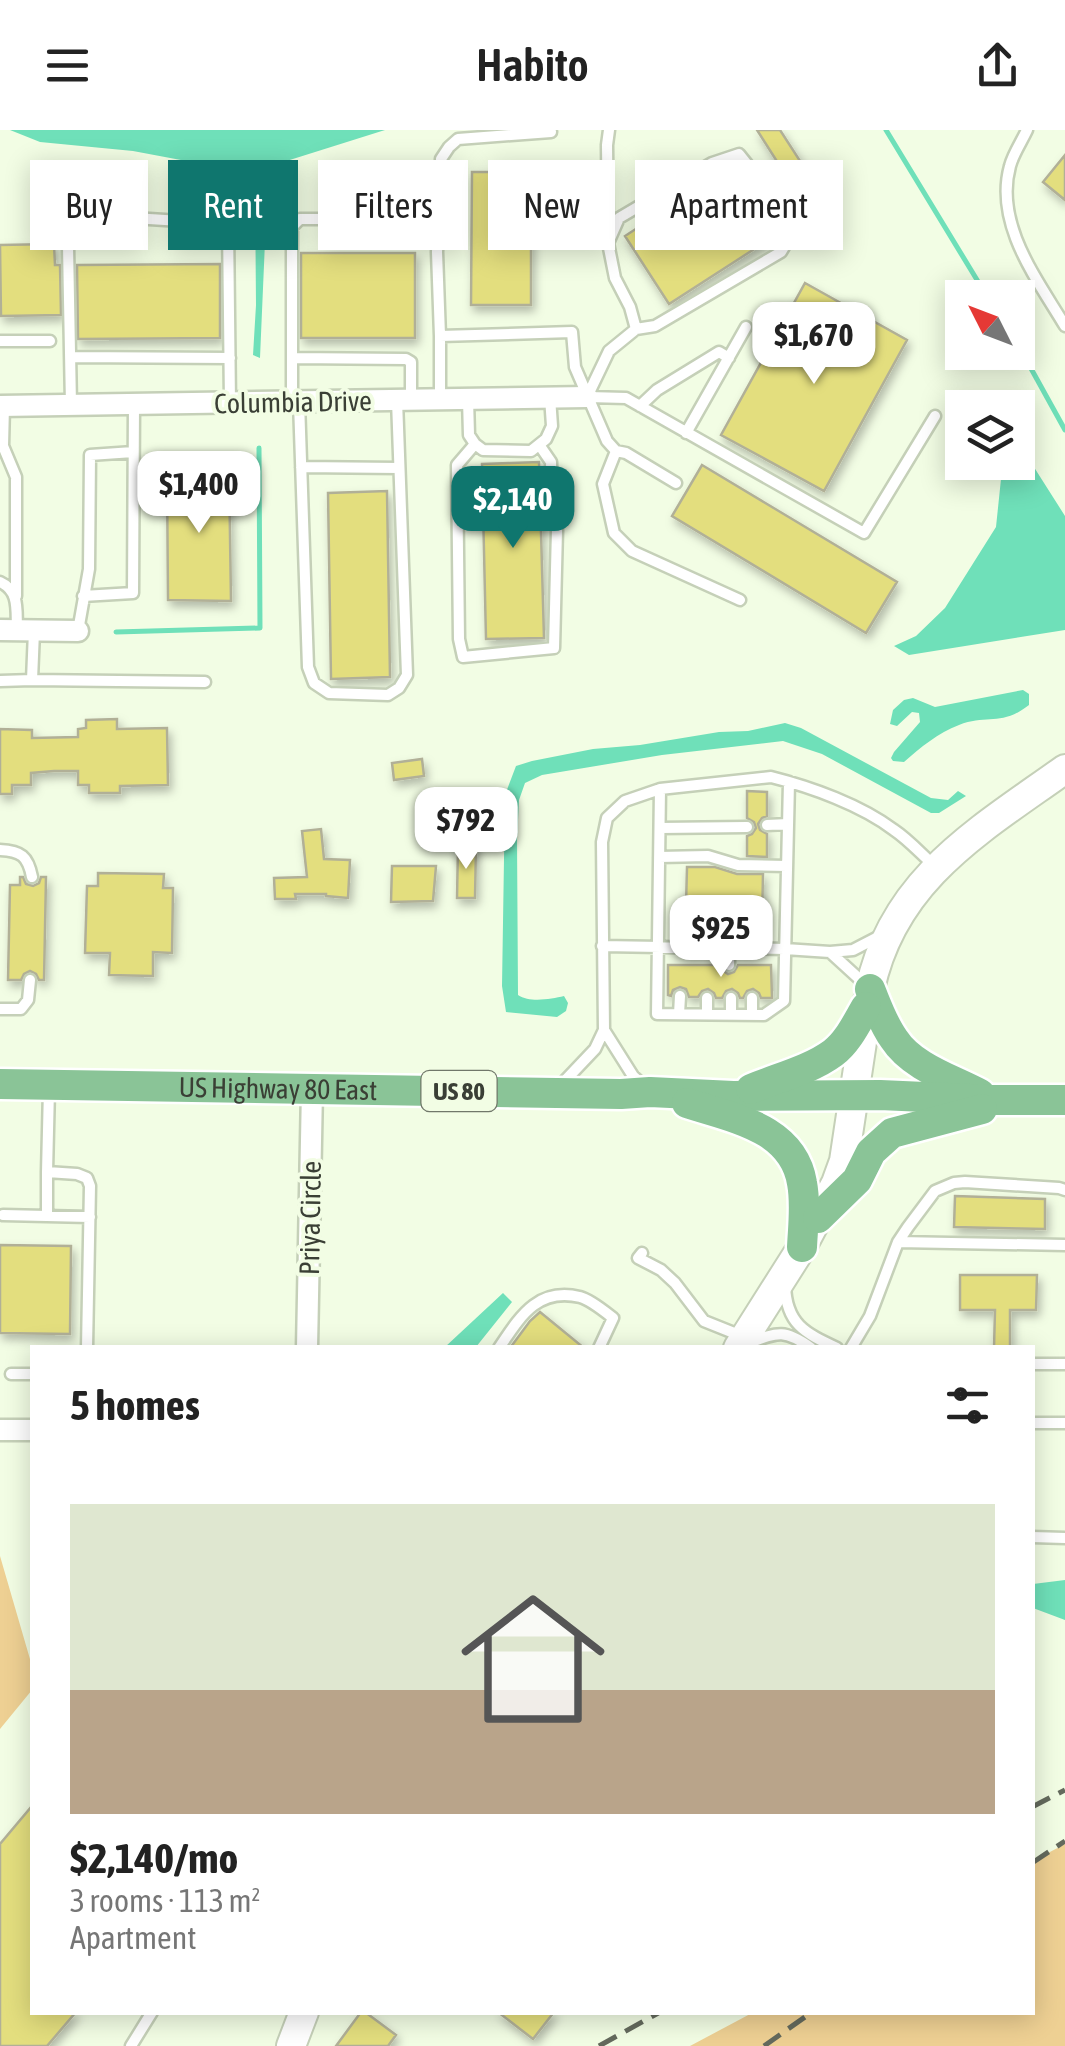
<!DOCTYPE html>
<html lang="en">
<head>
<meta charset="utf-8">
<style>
  body { margin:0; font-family:"Asap Condensed",sans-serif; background:#f2f2f2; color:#222; height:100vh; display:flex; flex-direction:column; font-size:38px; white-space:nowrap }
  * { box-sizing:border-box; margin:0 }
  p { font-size:32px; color:#767676 }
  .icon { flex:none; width:55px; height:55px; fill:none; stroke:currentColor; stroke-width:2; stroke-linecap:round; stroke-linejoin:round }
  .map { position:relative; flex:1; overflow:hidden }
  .side { position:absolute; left:30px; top:1215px; width:1005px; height:670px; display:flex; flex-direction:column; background:#fff; border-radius:0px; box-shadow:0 5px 25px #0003 }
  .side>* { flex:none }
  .banner { position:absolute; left:30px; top:30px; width:1005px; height:90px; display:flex; gap:20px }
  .needle { width:65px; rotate:312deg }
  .buttons { position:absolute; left:945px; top:150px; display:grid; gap:20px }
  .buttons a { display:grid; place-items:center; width:90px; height:90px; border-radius:0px; background:#fff; box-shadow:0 5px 25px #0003; font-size:50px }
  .price { position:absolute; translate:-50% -85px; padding:0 22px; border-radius:20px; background:#fff; color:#222; font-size:32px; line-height:65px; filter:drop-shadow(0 2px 5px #0008) }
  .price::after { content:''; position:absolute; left:50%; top:60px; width:30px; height:22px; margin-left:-15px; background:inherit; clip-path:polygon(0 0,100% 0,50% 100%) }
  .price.current { background:#0f766e; color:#fff }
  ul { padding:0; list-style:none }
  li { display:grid; align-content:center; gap:20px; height:530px; padding:0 40px }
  li span { display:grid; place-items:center; height:310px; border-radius:0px; color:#555 }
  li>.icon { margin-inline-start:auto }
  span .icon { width:180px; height:180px; fill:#fffc; stroke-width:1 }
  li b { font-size:42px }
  h2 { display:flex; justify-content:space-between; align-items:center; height:120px; padding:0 40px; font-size:42px }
  .tag { padding:0 35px; border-radius:0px; background:#fff; box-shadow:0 5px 25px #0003; font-size:35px; line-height:90px }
  .tag.current { background:#0f766e; color:#fff }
  header { display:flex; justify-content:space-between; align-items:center; height:130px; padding:0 40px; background:#fff; font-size:45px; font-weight:600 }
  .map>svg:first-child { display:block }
</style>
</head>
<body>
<header><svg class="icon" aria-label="menu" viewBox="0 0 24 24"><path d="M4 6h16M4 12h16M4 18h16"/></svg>Habito<svg class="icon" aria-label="share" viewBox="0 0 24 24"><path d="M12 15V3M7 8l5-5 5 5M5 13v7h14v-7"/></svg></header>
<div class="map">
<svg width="1065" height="1916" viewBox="0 0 1065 1916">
  <defs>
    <filter id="shadow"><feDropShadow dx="3" dy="5.5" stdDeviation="5" flood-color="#0004"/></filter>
  </defs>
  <rect width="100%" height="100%" fill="#f2fde4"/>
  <path fill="#eed093" d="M0,1426L32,1536V1560L0,1599Z
    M1065,1714V1916H690L752,1883L1032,1882L1033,1731Z"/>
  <path fill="#6fe0b9" d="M10,0H385L277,34L268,42L260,228L253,225L256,175L255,57L250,43L133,21L40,12Z
    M1018,312L1065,386V500L909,525L894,516L916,506L945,478L996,397L1001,349L996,333L1018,332Z
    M1023,560L1029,564V575C1001,597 988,584 959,595C938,603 921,617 904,632L893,631L891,628L894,622L920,592L919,583L912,582L897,596L890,594L893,580L904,570L913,568L935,577Z
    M785,593L801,598L931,668L948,670L958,661L966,666L939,683H931L822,624L783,611L662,625L542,645L525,653L519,670L517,709L518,865C530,873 551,869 564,866L568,873L566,881L557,887L506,882L502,856L505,665L516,636L532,631L593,619L640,615L719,602L748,601Z
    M503,1163L512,1172L476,1217H445Z
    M1065,1450V1490L1033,1478V1454Z"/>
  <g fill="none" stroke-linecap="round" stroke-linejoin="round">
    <path stroke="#6fe0b9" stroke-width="5" d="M886,0L988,168
      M1018,215L1065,300
      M116,502L260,498L259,318"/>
  </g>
  <path fill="#e3de7e" stroke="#b1b097" stroke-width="2.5" filter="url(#shadow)" d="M757,0H780L802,34L785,44Z
    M1065,25V70L1043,52Z
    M732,36L776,105L669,174L625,106Z
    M472,42H531V175H471Z
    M54,114L55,135H60L61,185L1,186L0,115Z
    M301,123H415V208H301Z
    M220,134V208L78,209L77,135Z
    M805,153L907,210L824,361L721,305Z
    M539,332L544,508L486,509L482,334Z
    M702,335L897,452L866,503L672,386Z
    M229,341L231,471L168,470L167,343Z
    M387,361L390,547L331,549L328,363Z
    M117,589V599L167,598L168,655L120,656V663H89V655H78V641H54L31,643V655H12V664H0V599L32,600V608L78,607V599L86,598V590Z
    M422,629L424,646L394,650L392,633Z
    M747,661L767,662V686L762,688L758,694L760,700L767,704V727L747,726V706L752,704L756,698L754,692L747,688Z
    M321,699L324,729L350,730L348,768L326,766V764H295L296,769H275L274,748L307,747L302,701Z
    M458,715H476L475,768H457Z
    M392,736H436L433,771L391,772Z
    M687,737H715L737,744H763L762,792L677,791V775H686Z
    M98,743L164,744L163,758H173L172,823L153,822V846L109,845L110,823H85L87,756H98Z
    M20,747H23L26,754L33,756L39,753L41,747H46L44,850H39L36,844L30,841L24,844L21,850H8L10,755H20Z
    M668,835H720L722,840L728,844L734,842L738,835H771L772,868H761L759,863L753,859L747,861L743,868H740L738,863L732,859L726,861L722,868H716L714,863L708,859L702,861L698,867H689L686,859L680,857L673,860L671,866L668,865Z
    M955,1066L1045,1069V1099L954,1097Z
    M0,1115L71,1116L70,1204L0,1203Z
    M960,1145H1037L1036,1180H1010V1218H994L995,1180H960Z
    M540,1182L584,1218H510L530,1191Z
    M32,1676V1882H76L47,1916H0V1714Z
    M361,1882H365L396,1905L388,1916H336Z
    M498,1882H554L533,1909Z"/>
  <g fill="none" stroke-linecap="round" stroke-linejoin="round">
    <defs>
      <path id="lane" d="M1027,0C1022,11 1013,24 1010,36C994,94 1037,149 1065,196
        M608,107L607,15L609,0
        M440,206L437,122L441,29L449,17L458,9L551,2
        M0,211H50
        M70,227L230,228
        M292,228L406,229L411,232V270
        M587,267L609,221L636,199L630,177L615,148L608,113L619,88L712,33L739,24L755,44L793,102L781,122L655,196L636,199
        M588,267L626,268L864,403L935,286
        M440,268V206L572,202L575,237L607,311L616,321L626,323L676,353
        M468,269L469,305L475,314L483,320L531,321L546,309L552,296L550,267
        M292,271V97L300,89H402
        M299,272L308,537L314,553L329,563L388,565L399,558L407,545L397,270
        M71,275L68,116L86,85L228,94L230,273
        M4,276L3,316L16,347V466
        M640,276L657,260L719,222L729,228
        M686,303L746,197
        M475,314L457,335L459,509L463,527L554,518L557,400
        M540,316L551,332L552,381
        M616,321L603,354L614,403L632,421L740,470
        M301,337L399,338
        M0,452C20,461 16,480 17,499
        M83,466L133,463L134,274
        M78,501L89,439L90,325L133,322
        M32,550L205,552
        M0,551L32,550L34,501
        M789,652L784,871L764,885L657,884L660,659L771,647C811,657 861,675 894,700C909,710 922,725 936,737
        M767,695L788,694
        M660,698L747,697
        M0,720C21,721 28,726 32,747
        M659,727L708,726L738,735L787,736
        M602,816L785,819L830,822L853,820L882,805
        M729,818V835
        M831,823L866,855
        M0,879H21L28,870L30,850
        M679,884L680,866
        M707,884V868
        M731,884V868
        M752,885V868
        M604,900L633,946L644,956
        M558,958L595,919L604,900L602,712L607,688L625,671L660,659
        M49,959L47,1042L77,1044L87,1048L90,1056L87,1218
        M3,1085L90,1087
        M47,1086V1042
        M898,1112L1065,1115
        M642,1123L638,1128L661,1140L675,1153L704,1191L744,1207
        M785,1155C786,1194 805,1203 837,1218
        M749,1213C778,1202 785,1199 811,1218
        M499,1218C520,1187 537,1157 580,1167C591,1170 604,1181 613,1188L599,1218
        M851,1218L870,1186L898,1112L908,1097L935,1061L954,1053L965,1052L1059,1058L1065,1060
        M1032,1234H1065
        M11,1244H32
        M1032,1293H1065
        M1032,1407L1065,1408
        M131,1916L152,1882"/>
      <path id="street" d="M0,276L587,267
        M0,500L78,501
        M307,1218L312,959
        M0,1300H32"/>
      <path id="secondary" d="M738,1218L802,1117L836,1053L844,1031L870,859C893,749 980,700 1065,639
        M291,1916L304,1882"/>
      <g id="primary">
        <path d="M870,859C877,876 883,894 894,909C912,937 952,949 980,964"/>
        <path id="s1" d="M0,954L621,964L650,962L733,966L880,965L992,970H1065"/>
        <path d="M751,959C777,948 810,940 833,923C848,912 857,892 866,877"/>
        <path d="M687,973C732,988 793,997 802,1053C806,1074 803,1096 802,1117"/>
        <path d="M818,1088L857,1050L871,1022L892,1003L982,979"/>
      </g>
    </defs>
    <use href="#lane" stroke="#c5d0b8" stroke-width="15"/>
    <use href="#street" stroke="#c5d0b8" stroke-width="25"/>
    <use href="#secondary" stroke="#c5d0b8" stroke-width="32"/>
    <use href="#primary" stroke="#fff" stroke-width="35"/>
    <use href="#lane" stroke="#fff" stroke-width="10"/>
    <use href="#street" stroke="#fff" stroke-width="20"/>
    <use href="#secondary" stroke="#fff" stroke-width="28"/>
    <use href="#primary" stroke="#8ac497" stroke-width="30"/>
    <path stroke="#646a5d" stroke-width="5" stroke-dasharray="20 10" stroke-linecap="butt" d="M1032,1677L1065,1660
      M1032,1733L1065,1711
      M599,1916L660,1882
      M764,1916L812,1882"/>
  </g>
  <g text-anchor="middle" stroke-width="8" stroke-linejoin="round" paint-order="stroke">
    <rect fill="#f2fde4" stroke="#71786a" stroke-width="2.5" x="421.5" y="941" width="75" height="40" rx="8"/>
    <g font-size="25" font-weight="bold" fill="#3a3f35">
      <text x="459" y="970">US 80</text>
    </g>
    <g font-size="28" fill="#3a3f35" stroke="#f2fde4">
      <text transform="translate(293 272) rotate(-1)" y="10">Columbia Drive</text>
      <text dy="10" stroke="none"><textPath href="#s1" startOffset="278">US Highway 80 East</textPath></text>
      <text transform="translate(310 1088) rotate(-89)" y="10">Priya Circle</text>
    </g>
  </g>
</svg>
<div class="buttons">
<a><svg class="needle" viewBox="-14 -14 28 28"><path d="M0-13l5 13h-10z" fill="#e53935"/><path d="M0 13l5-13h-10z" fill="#767676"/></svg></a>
<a><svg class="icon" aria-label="layers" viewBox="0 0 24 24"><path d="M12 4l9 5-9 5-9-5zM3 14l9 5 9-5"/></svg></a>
</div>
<b class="price" style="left:814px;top:257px">$1,670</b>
<b class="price" style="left:199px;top:406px">$1,400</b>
<b class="price current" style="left:513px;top:421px">$2,140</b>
<b class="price" style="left:466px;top:742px">$792</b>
<b class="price" style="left:721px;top:850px">$925</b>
<div class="banner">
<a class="tag">Buy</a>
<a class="tag current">Rent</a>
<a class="tag">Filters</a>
<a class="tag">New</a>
<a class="tag">Apartment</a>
</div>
<section class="side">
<h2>5 homes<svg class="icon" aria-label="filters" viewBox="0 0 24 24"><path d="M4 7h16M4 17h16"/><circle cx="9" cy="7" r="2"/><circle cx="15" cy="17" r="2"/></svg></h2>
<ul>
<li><span style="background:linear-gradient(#dfe7d0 60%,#b9a48a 0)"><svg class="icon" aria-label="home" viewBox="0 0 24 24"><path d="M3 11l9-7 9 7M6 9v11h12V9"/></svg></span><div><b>$2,140/mo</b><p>3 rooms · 113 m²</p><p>Apartment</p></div></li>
</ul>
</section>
</div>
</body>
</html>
